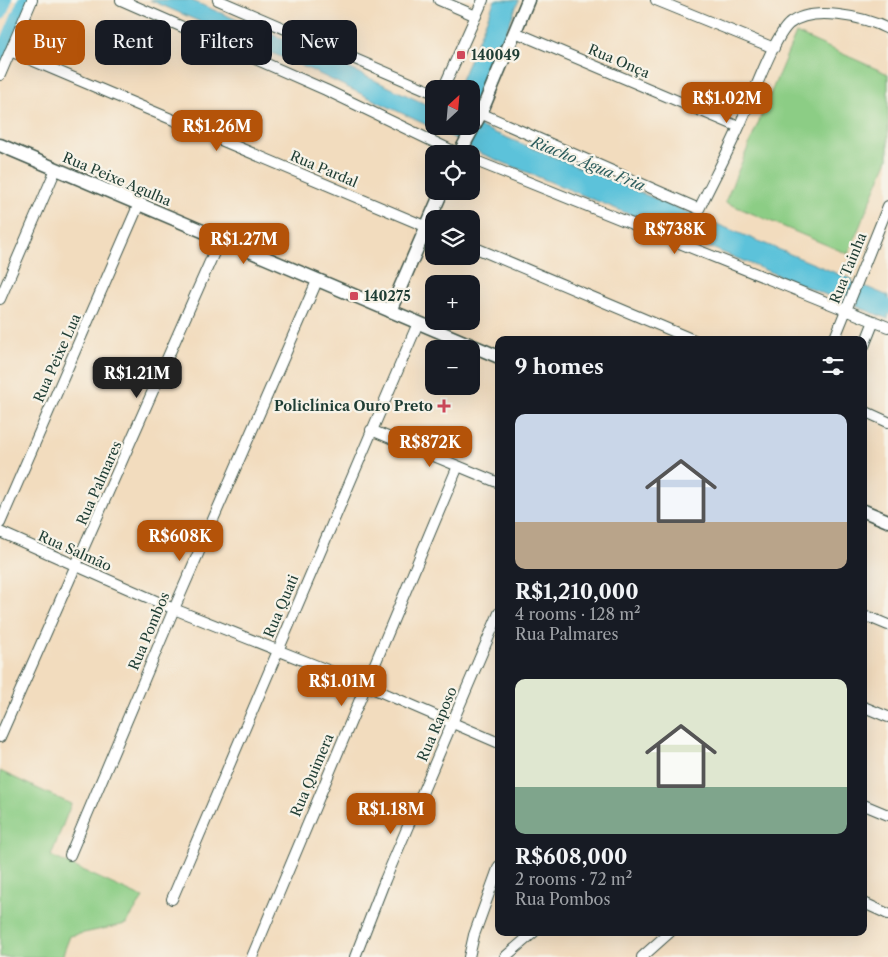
<!DOCTYPE html>
<html lang="en">
<head>
<meta charset="utf-8">
<style>
  body { margin:0; font-family:"Libre Caslon Text",serif; background:#242831; color:#f1f3f6; height:100vh; display:flex; flex-direction:column; font-size:19px; white-space:nowrap }
  * { box-sizing:border-box; margin:0 }
  p { font-size:16px; color:#9ea1a6 }
  .icon { flex:none; width:28px; height:28px; fill:none; stroke:currentColor; stroke-width:2; stroke-linecap:round; stroke-linejoin:round }
  .map { position:relative; flex:1; overflow:hidden }
  .side { position:absolute; left:495px; top:336px; width:372px; height:600px; display:flex; flex-direction:column; background:#171b24; border-radius:10px; box-shadow:0 5px 20px #0002 }
  .side>* { flex:none }
  .top-card { position:absolute; left:15px; top:20px; width:405px; height:45px; display:flex; gap:10px }
  .needle { width:32px; rotate:26deg }
  .buttons { position:absolute; left:425px; top:80px; display:grid; gap:10px }
  .buttons a { display:grid; place-items:center; width:55px; height:55px; border-radius:10px; background:#171b24; box-shadow:0 5px 20px #0002; font-size:25px }
  .price { position:absolute; translate:-50% -42px; padding:0 11px; border-radius:10px; background:#b45309; color:#fff; font-size:16px; line-height:32px; filter:drop-shadow(0 1px 2px #0008) }
  .price::after { content:''; position:absolute; left:50%; top:30px; width:15px; height:11px; margin-left:-8px; background:inherit; clip-path:polygon(0 0,100% 0,50% 100%) }
  .price.selected { background:#222; color:#fff }
  ul { padding:0; list-style:none }
  li { display:grid; align-content:center; gap:10px; height:265px; padding:0 20px }
  li span { display:grid; place-items:center; height:155px; border-radius:10px; color:#555 }
  li>.icon { margin-inline-start:auto }
  span .icon { width:90px; height:90px; fill:#fffc; stroke-width:1 }
  li b { font-size:21px }
  h2 { display:flex; justify-content:space-between; align-items:center; height:60px; padding:0 20px; font-size:21px }
  .chip { padding:0 18px; border-radius:10px; background:#171b24; box-shadow:0 5px 20px #0002; font-size:18px; line-height:45px }
  .chip.selected { background:#b45309; color:#fff }
  .map>svg:first-child { display:block }
</style>
</head>
<body>
<div class="map">
<svg width="888" height="957" viewBox="0 0 888 957">
  <rect width="100%" height="100%" fill="#f7f3e8"/>
  <filter id="ink" filterUnits="userSpaceOnUse"><feTurbulence type="fractalNoise" baseFrequency=".02" numOctaves="2"/><feDisplacementMap in="SourceGraphic" scale="10" xChannelSelector="R" yChannelSelector="G"/><feConvolveMatrix kernelMatrix="1 2 1 2 8 2 1 2 1" color-interpolation-filters="sRGB"/></filter>
  <filter id="wash" filterUnits="userSpaceOnUse"><feTurbulence type="fractalNoise" baseFrequency=".0096" numOctaves="4" result="noise"/><feDisplacementMap in="SourceGraphic" scale="20" xChannelSelector="R" yChannelSelector="G"/><feGaussianBlur stdDeviation="1.12" result="paint"/><feColorMatrix in="noise" values="0 0 0 0 0 0 0 0 0 0 0 0 0 0 0 0 0 1.4 0 .05"/><feComposite in="paint" operator="in"/></filter>
  <g filter="url(#wash)">
    <rect width="100%" height="100%" fill="#f2dcbe"/>
    <path fill="#8ccd85" stroke="#56855c" d="M796,33L888,74V159L848,254L725,202Z
      M0,771L71,804L51,856L143,898L126,924L70,936L62,957H0Z"/>
    <path fill="#5cc2da" stroke="#3e8087" d="M150,0H190L318,54L434,108V126H471V123L853,280L844,302L836,299L480,153L454,138L311,70Z
      M495,0H519L475,107L471,105V89H457Z
      M864,286L888,296V319L856,306Z"/>
    <g fill="none" stroke-linecap="round" stroke-linejoin="round">
      <path stroke="#5cc2da" stroke-width="14" d="M0,13L5,0
        M0,59L25,0
        M841,286L888,307"/>
    </g>
  </g>
  <g filter="url(#ink)">
    <g fill="none" stroke-linecap="round" stroke-linejoin="round">
      <defs>
        <path id="minor" d="M121,0L326,90L459,154
          M218,0L434,93
          M439,0L476,16
          M656,0L774,48
          M515,32L739,127
          M10,51L434,230
          M0,75L32,0
          M443,89L483,0
          M471,109L699,209C712,182 727,154 739,127C750,104 773,38 789,24C812,5 865,17 888,29
          M471,159L888,327
          M471,246L694,340
          M0,299L56,169
          M834,340L888,206
          M864,346L874,321
          M864,411L888,422
          M371,430L499,483
          M0,523L139,204
          M0,532L174,609L365,685L499,743
          M864,615L888,625
          M864,707L888,717
          M0,737L220,239
          M864,805L888,815
          M70,855L174,609L317,281
          M172,899L418,323
          M864,903L888,914
          M252,957L458,466
          M355,957L385,880L499,613
          M469,957L474,935L499,866
          M505,957L534,932
          M642,957L670,932"/>
        <path id="tertiary" d="M0,145L499,357
          M459,154L481,113L528,0
          M390,311L442,191
          M864,511L888,521"/>
      </defs>
      <use href="#minor" stroke="#3f5549" stroke-width="12"/>
      <use href="#tertiary" stroke="#3f5549" stroke-width="15"/>
      <use href="#minor" stroke="#fff" stroke-width="10"/>
      <use href="#tertiary" stroke="#fff" stroke-width="12"/>
    </g>
  </g>
  <g fill="#d1495b" stroke="#f7f3e8" stroke-width="2">
    <rect x="456" y="50" width="10" height="10" rx="2.5"/>
    <rect x="349" y="291" width="10" height="10" rx="2.5"/>
    <path d="M441.5 398.5h5v5h5v5h-5v5h-5v-5h-5v-5h5z"/>
  </g>
  <g text-anchor="middle" stroke-width="4.5" stroke-linejoin="round" paint-order="stroke">
    <g font-size="14" font-weight="bold" fill="#1f3d34" stroke="#f7f3e8" text-anchor="start">
      <text x="471" y="60">140049</text>
      <text x="364" y="301">140275</text>
      <text x="433" y="411" text-anchor="end">Policlínica Ouro Preto</text>
    </g>
    <g font-size="14" fill="#1f3d34" stroke="#f7f3e8">
      <text transform="translate(619 61) rotate(23)" y="5">Rua Onça</text>
      <text transform="translate(324 169) rotate(23)" y="5">Rua Pardal</text>
      <text transform="translate(117 179) rotate(23)" y="5">Rua Peixe Agulha</text>
      <text transform="translate(848 268) rotate(-68)" y="5">Rua Tainha</text>
      <text transform="translate(57 358) rotate(-66)" y="5">Rua Peixe Lua</text>
      <text transform="translate(99 483) rotate(-66)" y="5">Rua Palmares</text>
      <text transform="translate(75 551) rotate(24)" y="5">Rua Salmão</text>
      <text transform="translate(281 606) rotate(-67)" y="5">Rua Quati</text>
      <text transform="translate(149 631) rotate(-67)" y="5">Rua Pombos</text>
      <text transform="translate(437 724) rotate(-67)" y="5">Rua Raposo</text>
      <text transform="translate(312 775) rotate(-67)" y="5">Rua Quimera</text>
    </g>
    <g font-size="15" font-style="italic" fill="#2e5e5e" stroke="#f7f3e8">
      <text transform="translate(588 164) rotate(22)" y="5">Riacho Água Fria</text>
    </g>
  </g>
</svg>
<div class="buttons">
<a><svg class="needle" viewBox="-14 -14 28 28"><path d="M0-13l5 13h-10z" fill="#e53935"/><path d="M0 13l5-13h-10z" fill="#9ea1a6"/></svg></a>
<a><svg class="icon" aria-label="locate" viewBox="0 0 24 24"><circle cx="12" cy="12" r="6"/><path d="M12 2v4M12 18v4M2 12h4M18 12h4"/></svg></a>
<a><svg class="icon" aria-label="layers" viewBox="0 0 24 24"><path d="M12 4l9 5-9 5-9-5zM3 14l9 5 9-5"/></svg></a>
<a>+</a>
<a>−</a>
</div>
<b class="price" style="left:727px;top:124px">R$1.02M</b>
<b class="price" style="left:217px;top:152px">R$1.26M</b>
<b class="price" style="left:675px;top:255px">R$738K</b>
<b class="price" style="left:244px;top:265px">R$1.27M</b>
<b class="price selected" style="left:137px;top:399px">R$1.21M</b>
<b class="price" style="left:430px;top:468px">R$872K</b>
<b class="price" style="left:180px;top:562px">R$608K</b>
<b class="price" style="left:342px;top:707px">R$1.01M</b>
<b class="price" style="left:391px;top:835px">R$1.18M</b>
<div class="top-card">
<a class="chip selected">Buy</a>
<a class="chip">Rent</a>
<a class="chip">Filters</a>
<a class="chip">New</a>
</div>
<section class="side">
<h2>9 homes<svg class="icon" aria-label="filters" viewBox="0 0 24 24"><path d="M4 7h16M4 17h16"/><circle cx="9" cy="7" r="2"/><circle cx="15" cy="17" r="2"/></svg></h2>
<ul>
<li><span style="background:linear-gradient(#c9d6e8 70%,#b9a48a 0)"><svg class="icon" aria-label="home" viewBox="0 0 24 24"><path d="M3 11l9-7 9 7M6 9v11h12V9"/></svg></span><div><b>R$1,210,000</b><p>4 rooms · 128 m²</p><p>Rua Palmares</p></div></li>
<li><span style="background:linear-gradient(#dfe7d0 70%,#7fa58c 0)"><svg class="icon" aria-label="home" viewBox="0 0 24 24"><path d="M3 11l9-7 9 7M6 9v11h12V9"/></svg></span><div><b>R$608,000</b><p>2 rooms · 72 m²</p><p>Rua Pombos</p></div></li>
</ul>
</section>
</div>
</body>
</html>
